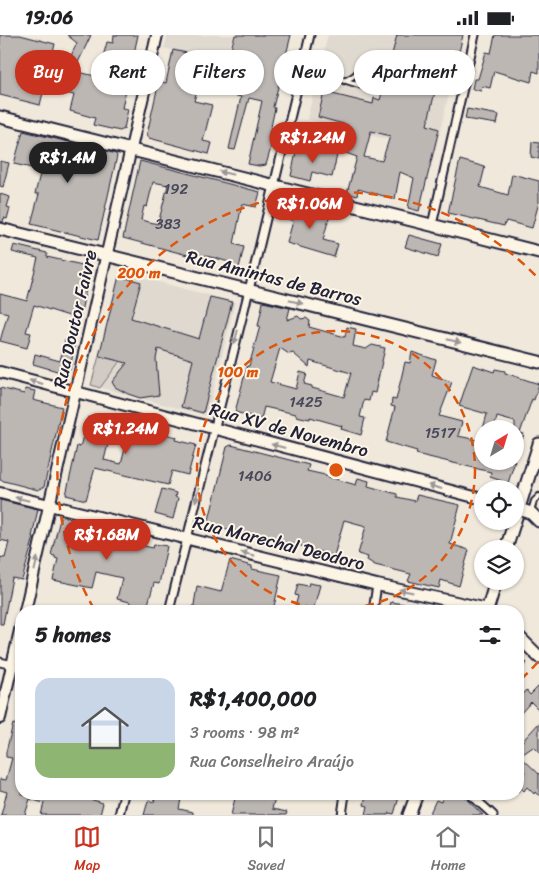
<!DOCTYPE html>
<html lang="en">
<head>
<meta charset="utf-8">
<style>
  body { margin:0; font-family:Sriracha,sans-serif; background:#f2f2f2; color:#202124; height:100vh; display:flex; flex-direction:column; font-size:19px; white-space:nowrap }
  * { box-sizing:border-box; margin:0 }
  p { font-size:16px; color:#757577 }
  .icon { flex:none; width:28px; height:28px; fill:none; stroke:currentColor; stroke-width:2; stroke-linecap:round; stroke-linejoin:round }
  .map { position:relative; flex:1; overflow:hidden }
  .side { position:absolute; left:15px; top:570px; width:509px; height:195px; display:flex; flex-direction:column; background:#fff; border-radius:20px; box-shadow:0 1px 4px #0004 }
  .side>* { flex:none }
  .hud { position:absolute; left:15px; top:15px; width:510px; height:45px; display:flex; gap:10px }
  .needle { width:32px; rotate:38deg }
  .buttons { position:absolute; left:474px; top:385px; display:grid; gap:10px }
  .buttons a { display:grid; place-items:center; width:50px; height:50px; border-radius:50%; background:#fff; box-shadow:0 1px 4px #0004; font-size:25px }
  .price { position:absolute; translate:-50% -42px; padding:0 11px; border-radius:18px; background:#c8321e; color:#fff; font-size:16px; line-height:32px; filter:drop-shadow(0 1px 2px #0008) }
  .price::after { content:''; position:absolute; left:50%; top:30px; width:15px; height:11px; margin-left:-8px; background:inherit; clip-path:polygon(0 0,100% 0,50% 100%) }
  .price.selected { background:#222; color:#fff }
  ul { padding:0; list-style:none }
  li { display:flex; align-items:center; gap:15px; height:125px; padding:0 20px }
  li+li { border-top:1px solid #e0e0e0 }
  li span { display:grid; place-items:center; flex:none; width:140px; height:100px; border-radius:15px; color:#555 }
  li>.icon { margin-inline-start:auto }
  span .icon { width:60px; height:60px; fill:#fffc; stroke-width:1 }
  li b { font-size:21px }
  h2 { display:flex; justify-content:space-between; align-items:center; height:60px; padding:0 20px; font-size:21px }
  .chip { padding:0 18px; border-radius:22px; background:#fff; box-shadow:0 1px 4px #0004; font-size:18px; line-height:45px }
  .chip.selected { background:#c8321e; color:#fff }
  .status { display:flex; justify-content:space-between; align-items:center; height:35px; padding:0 25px; background:#fff; direction:ltr }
  .status svg { height:14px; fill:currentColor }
  .menu { display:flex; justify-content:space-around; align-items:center; height:70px; border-top:1px solid #e0e0e0; background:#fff; font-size:14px; color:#757577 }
  .menu a { display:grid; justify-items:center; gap:2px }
  .menu .selected { color:#c8321e }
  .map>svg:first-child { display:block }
</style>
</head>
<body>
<div class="status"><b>19:06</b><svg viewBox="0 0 49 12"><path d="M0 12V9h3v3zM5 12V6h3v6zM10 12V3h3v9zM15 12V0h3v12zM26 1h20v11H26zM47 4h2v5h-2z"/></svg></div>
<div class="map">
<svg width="539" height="780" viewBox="0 0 539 780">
  <rect width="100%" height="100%" fill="#efe8db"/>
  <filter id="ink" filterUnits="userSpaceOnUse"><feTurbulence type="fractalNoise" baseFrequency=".02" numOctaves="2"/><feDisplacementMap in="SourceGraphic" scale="10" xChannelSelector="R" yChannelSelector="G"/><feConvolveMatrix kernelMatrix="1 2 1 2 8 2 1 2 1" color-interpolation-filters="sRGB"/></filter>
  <g filter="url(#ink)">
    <path fill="#e0d9cf" d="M168,0H233L225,30L164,13Z
      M328,0H463L436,113L427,144L409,110L307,84Z
      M120,237L235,267L207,381L91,350Z"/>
    <path fill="#d1cbc3" stroke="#7a767f" d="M99,321L120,326L100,353L91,350Z"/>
    <path fill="#bcb7b3" stroke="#22223b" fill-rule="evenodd" d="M0,0H20L55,9L40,70L0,60Z
      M67,0H91L74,36L95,41L98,28L101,29L107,7L113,8L114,0H138L122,73L128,74L124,94L120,96L93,90L95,83L70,76L74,60L60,57L63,49L67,31H66L77,8Z
      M235,0H291L273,72L275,73L269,101L274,102L266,130L259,131L248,129L262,66L249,63L235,115L229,114L241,62L198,52L194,66L212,70L203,106L212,108L209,119L149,103L147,99L159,46L166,48L173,15L201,21L197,40L221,47Z
      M397,0H463L454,39L440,36L427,90L439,94L419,176L408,173L414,143L400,137L395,164L358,154L357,161L347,158L357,122L340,116L347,90L318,82L324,57L373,69L374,63L380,65L382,58L387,55L384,50L387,38L392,34L389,31ZM371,96L390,101L382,126L364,122Z
      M495,0H539V38L533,36L531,47L494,36L490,53L482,51L481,56L472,54L474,44H478L486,17L491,18Z
      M467,74L499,80L497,89L465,84Z
      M23,96L73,108L72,114L101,121L102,115L116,119L117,121L98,205L31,189L39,159H35L41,135L14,129Z
      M532,107L539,108V124L531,122Z
      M297,112L324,119V117L337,120L332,142L312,137L310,146L291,141Z
      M460,125L485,132L480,152L508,160L512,139L539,146V167L532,193L506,186L504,191L448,178Z
      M0,126L9,128L3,152L0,151Z
      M140,126L260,157L256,172L242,169L234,209L244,212L238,237L227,235L229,227L215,223L196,219L195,222L123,203ZM153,147L168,150L158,189L141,185L144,171L147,172Z
      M0,159L10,162L7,172L10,173L7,184L4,183L3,187H0Z
      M292,169L330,179L323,205L338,209L334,222L287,208L293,186L288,184Z
      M409,200L442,209L438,222L405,212Z
      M14,210L47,218V222L91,232L80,281L70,279L69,281L34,270L26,297L31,298L27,313L0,306L8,278L0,276V259L27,266L38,223L12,217Z
      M119,241L141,247L131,283L199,304L210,262L232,267L203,378L181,372L193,325L158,314L156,324L159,360L140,363L128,359L115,352L112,347L127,328L99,321Z
      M263,267L290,273L287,285L298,281L301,284L306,283L310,286L309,292L345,302L347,292L356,294L353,311L366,314L372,310L385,313L375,358L371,357L369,366L364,365L360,382L365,383L361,400L341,394L342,391L310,382V384L296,381V379L264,372L261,384L235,377L247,331H249L260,291H258ZM280,313L289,319L293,318L309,332L310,326L351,338L344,362L312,353V351L304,349L307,339L300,337L296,354L270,347Z
      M65,305L75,307L70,335L64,338L33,329L35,319L60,326Z
      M412,317L436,325L432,340L452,347L439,381L462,387L458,401L482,406V426H515L508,448L490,442L491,437L416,419L417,416L386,407L395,372L391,371L392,364L396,365L405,327L410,328Z
      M473,330L494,337L495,334L505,336V338L539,349L534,365L532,364L520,398L524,399L516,422H515V387L497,382L494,394H483L487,379L459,371Z
      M0,353L24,359L25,354L35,356L33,365L62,372L44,452L38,455L0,445Z
      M88,382L108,388L109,384L132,389L131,394L164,402L165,399L177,402L176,405L196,410L188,440L172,436L168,450L95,433L86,465L66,460L77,411L80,412ZM109,405L126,410L121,429L104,425Z
      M231,410L309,430L307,436L325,440V441L356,450L358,443L369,446L368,451L397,459V462L415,466L417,460L460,470L450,509L469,515L459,551L441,545L439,553L408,546L411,539L375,530L367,525L368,522L358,519L366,491L344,485L334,521L298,510L278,506V507L208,489L227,412Z
      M162,454L176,458L175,462L178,463L173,484L155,479Z
      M0,465L38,474L32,502H34L22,545L12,543L3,589H0V522L5,523L9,507L0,505Z
      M61,480L76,486V489L110,497L109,499L131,505V508L153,513L154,509L167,511L159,549L154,548L146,576H128L130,567L117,564L122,543L96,537L92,553L53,545L58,524L55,523V521L51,520Z
      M230,525L252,531V534L281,540L273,576H193L197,551L221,557Z
      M309,548L320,550L313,576H294L298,561L295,560L298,549L308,551Z
      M391,567L404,569L403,576H389Z
      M518,620L527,628L518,638Z
      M539,651V675L531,667L518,681V664L526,655L530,660Z
      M539,688V718L533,712L520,721L539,739V761L535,757L534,759L527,752L524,756L521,753L518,757V745L525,737L518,730V711Z
      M13,689L21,691V759H87L86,763L103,768L100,780H41L44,768L30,764L25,780H1L7,757L0,755V744L6,745L12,723L6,722V717Z
      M156,759H182L179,774L193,777V780H144L148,766L154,767Z
      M236,759H276L272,774L287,777L286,780H231Z
      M366,759H400L394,779L389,778L388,780H366L368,771L364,770Z
      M444,759H465L464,762L483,780H429L436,765L441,767Z"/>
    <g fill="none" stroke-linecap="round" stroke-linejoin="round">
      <defs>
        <path id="lane" d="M305,22L321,28L334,42L362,51L383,54
          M344,46C353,42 358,39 362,30L366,28L388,34
          M531,476L534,466L539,461"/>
        <path id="street" d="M432,190L475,0
          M169,576L249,255L310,0
          M373,576L377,550
          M0,627L21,632
          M470,759L493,780
          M119,780L124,759
          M342,780L345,759"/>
        <path id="secondary" d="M0,337L482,464
          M0,458L377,550L488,574
          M25,576L157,0
          M0,683L21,591"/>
        <path id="primary" d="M0,82L539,217
          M0,194L539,327
          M519,474L531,478L539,486
          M506,514L539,409
          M487,576L496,546
          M518,601L539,622
          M409,780L417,759"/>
      </defs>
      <use href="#lane" stroke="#22223b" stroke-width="8"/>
      <use href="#street" stroke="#22223b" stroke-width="11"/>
      <use href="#secondary" stroke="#22223b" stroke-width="14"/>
      <use href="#primary" stroke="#22223b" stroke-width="15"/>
      <use href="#lane" stroke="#fcf5e5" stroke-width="4"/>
      <use href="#street" stroke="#fcf5e5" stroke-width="7"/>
      <use href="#secondary" stroke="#fcf5e5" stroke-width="10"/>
      <use href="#primary" stroke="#fcf5e5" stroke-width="11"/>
    </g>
    <defs><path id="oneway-solid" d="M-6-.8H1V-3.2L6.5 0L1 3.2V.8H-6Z" transform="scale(1.25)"/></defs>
    <g fill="#9a9698">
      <use href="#oneway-solid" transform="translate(226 138) rotate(-166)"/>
      <use href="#oneway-solid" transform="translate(296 267) rotate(14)"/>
      <use href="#oneway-solid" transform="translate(236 302) rotate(105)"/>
      <use href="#oneway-solid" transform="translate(454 306) rotate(14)"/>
      <use href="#oneway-solid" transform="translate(36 347) rotate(-165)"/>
      <use href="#oneway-solid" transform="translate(278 411) rotate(-165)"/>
      <use href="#oneway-solid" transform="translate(435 452) rotate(-165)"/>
      <use href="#oneway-solid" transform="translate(197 460) rotate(104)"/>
      <use href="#oneway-solid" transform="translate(22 464) rotate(-166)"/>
      <use href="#oneway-solid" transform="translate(248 519) rotate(-166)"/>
      <use href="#oneway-solid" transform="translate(36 529) rotate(-77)"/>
      <use href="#oneway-solid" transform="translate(406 556) rotate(-168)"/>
    </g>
  </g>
  <g fill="none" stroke="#de560e" stroke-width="2.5" stroke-dasharray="9 6">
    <circle cx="336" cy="435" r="139"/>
    <path d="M538 627A279 279 0 0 1 519 646M94 574A279 279 0 0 1 538 243"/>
  </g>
  <g text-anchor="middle" stroke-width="4" stroke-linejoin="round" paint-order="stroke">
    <g font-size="15" fill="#484759">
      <text x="176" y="159">192</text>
      <text x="168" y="194">383</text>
      <text x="306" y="372">1425</text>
      <text x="440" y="403">1517</text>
      <text x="255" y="446">1406</text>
    </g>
    <g font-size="18" fill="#22223b" stroke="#fcf5e5">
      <text transform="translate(274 243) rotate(14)" y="6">Rua Amintas de Barros</text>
      <text transform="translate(75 284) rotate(-77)" y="6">Rua Doutor Faivre</text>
      <text transform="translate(289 395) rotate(15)" y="6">Rua XV de Novembro</text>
      <text transform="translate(279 508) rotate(14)" y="6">Rua Marechal Deodoro</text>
    </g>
  </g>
  <circle cx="336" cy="435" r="8" fill="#de560e" stroke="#fcf5e5" stroke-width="2.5"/>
  <g font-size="15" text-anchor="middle" font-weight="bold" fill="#de560e" stroke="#fcf5e5" stroke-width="4" stroke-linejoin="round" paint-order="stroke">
    <text x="139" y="243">200 m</text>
    <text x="238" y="342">100 m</text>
  </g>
</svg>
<div class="buttons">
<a><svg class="needle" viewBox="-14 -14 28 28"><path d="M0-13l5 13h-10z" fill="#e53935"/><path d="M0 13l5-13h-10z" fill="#757577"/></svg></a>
<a><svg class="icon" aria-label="locate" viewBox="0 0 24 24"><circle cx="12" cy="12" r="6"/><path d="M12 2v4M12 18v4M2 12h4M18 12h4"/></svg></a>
<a><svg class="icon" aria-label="layers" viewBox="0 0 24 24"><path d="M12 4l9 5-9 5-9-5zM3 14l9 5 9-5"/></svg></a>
</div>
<b class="price" style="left:313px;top:129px">R$1.24M</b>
<b class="price selected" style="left:68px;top:149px">R$1.4M</b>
<b class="price" style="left:310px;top:195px">R$1.06M</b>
<b class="price" style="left:126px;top:420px">R$1.24M</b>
<b class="price" style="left:107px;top:526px">R$1.68M</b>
<div class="hud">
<a class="chip selected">Buy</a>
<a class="chip">Rent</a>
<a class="chip">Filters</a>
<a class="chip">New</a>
<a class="chip">Apartment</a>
</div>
<section class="side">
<h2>5 homes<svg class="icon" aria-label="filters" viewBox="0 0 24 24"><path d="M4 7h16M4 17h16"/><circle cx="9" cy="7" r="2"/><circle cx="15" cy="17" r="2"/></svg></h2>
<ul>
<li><span style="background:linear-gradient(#c9d6e8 65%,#8fb573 0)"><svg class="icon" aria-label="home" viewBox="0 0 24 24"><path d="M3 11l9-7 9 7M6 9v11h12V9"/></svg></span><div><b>R$1,400,000</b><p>3 rooms · 98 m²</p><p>Rua Conselheiro Araújo</p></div></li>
</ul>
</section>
</div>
<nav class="menu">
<a class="selected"><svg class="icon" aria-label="map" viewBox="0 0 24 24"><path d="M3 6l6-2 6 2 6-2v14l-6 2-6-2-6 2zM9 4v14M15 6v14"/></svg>Map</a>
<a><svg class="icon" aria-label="saved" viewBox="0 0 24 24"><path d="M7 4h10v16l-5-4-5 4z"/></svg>Saved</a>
<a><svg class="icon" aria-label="home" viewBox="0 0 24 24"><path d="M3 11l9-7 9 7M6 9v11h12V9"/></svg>Home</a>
</nav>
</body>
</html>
